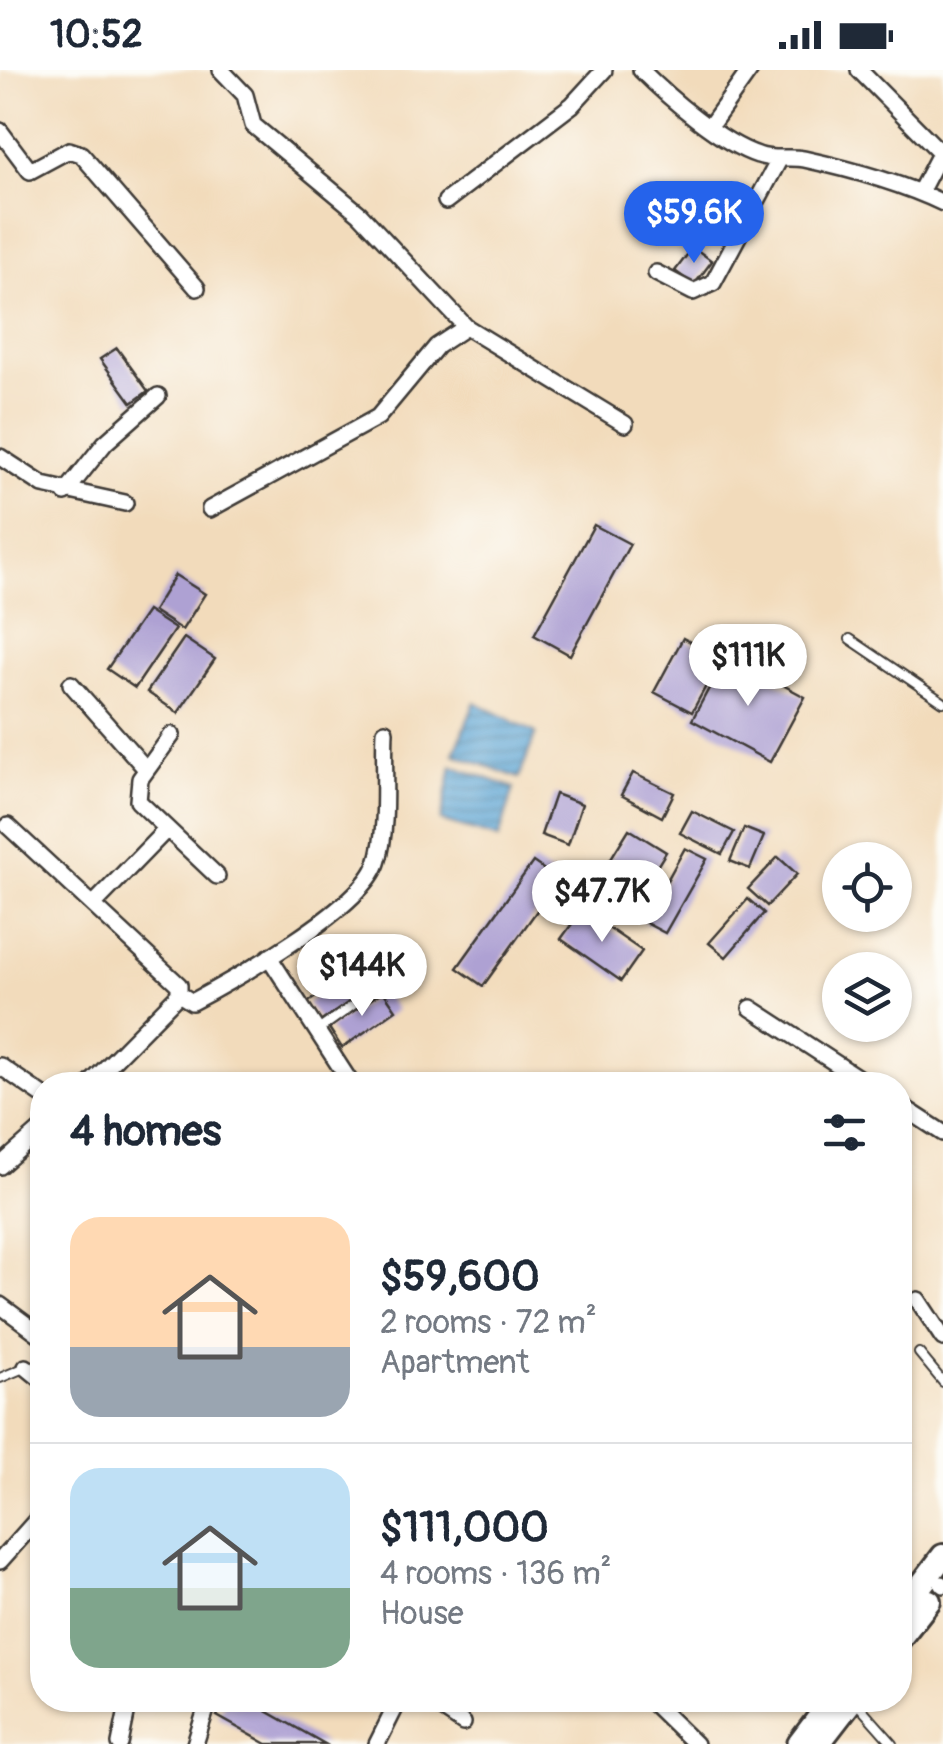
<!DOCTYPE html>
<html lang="en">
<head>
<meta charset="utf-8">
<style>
  body { margin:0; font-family:Pangolin,sans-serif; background:#f2f2f3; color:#1f2937; height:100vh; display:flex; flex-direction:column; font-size:38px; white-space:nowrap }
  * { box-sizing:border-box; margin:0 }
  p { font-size:32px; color:#747a83 }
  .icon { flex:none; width:55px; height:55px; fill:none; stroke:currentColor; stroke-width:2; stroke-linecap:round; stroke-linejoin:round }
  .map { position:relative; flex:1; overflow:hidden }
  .panel { position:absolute; left:30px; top:1002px; width:882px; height:640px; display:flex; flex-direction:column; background:#fff; border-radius:40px; box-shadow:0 2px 8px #0004 }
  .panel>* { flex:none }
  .buttons { position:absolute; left:822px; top:772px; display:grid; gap:20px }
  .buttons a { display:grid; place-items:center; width:90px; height:90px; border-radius:50%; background:#fff; box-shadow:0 2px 8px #0004; font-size:50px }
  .price { position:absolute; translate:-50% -85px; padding:0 22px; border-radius:35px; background:#fff; color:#222; font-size:32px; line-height:65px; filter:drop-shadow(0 2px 5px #0008) }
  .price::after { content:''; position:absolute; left:50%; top:60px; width:30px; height:22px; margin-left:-15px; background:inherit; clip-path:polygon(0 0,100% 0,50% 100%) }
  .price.active { background:#2563eb; color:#fff }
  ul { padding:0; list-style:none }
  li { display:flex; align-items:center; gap:30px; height:250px; padding:0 40px }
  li+li { border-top:2px solid #e0e1e3 }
  li span { display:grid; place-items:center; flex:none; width:280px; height:200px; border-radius:30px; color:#555 }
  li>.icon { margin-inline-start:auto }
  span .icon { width:120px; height:120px; fill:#fffc; stroke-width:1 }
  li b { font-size:42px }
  h2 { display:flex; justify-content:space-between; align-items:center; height:120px; padding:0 40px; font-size:42px }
  .status { display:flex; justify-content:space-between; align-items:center; height:70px; padding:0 50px; background:#fff; direction:ltr }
  .status svg { height:28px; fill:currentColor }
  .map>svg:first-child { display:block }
</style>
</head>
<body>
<div class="status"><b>10:52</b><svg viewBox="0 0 49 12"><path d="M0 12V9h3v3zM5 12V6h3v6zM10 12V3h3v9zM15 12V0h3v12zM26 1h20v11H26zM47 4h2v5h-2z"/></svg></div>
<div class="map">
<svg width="943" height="1674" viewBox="0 0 943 1674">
  <defs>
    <pattern id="water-rules" width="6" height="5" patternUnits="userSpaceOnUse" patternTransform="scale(2.5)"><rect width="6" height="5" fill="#5da4d3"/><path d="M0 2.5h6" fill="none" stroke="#4c85aa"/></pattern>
  </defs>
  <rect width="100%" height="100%" fill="#fdfcf7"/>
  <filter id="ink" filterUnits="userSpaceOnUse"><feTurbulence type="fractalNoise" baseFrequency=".01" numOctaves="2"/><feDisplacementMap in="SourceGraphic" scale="20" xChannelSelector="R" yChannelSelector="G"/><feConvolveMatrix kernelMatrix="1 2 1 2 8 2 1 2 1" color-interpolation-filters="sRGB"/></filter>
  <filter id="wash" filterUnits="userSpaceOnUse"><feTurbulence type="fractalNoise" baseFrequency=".0048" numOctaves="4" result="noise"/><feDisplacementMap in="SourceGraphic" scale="40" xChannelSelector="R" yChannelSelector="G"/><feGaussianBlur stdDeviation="2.25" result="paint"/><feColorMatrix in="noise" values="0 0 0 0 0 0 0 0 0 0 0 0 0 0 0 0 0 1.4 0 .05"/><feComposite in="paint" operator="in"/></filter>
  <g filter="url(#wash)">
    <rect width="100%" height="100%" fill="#f2dbbb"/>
    <path fill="url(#water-rules)" stroke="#3c6078" stroke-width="2.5" d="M475,632L536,663L519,708L454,684Z
      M452,696L514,718L499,768L441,751Z"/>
    <g id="blocks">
      <path fill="#aea1d3" d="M693,177L712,191L694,215L675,201Z
        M117,278L148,321L132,333L100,289Z
        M594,455L630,474L570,585L534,565Z
        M175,505L205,524L182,560L153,541Z
        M147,541L175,559L135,618L107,599Z
        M184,568L215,589L178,643L147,622Z
        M683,568L721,588L692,642L654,622Z
        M727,585L805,627L770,692L692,650Z
        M633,703L674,723L662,747L621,725Z
        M555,724L582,734L568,775L541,765Z
        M692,741L734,762L722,784L680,763Z
        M744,758L764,766L750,799L730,791Z
        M629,759L666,782L632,837L595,814Z
        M685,778L707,789L665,863L644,852Z
        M778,787L797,804L767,836L748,819Z
        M533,792L559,810L483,916L457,898Z
        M748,829L764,843L726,887L709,873Z
        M582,840L642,881L621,911L561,869Z
        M361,896L374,915L320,952L307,933Z
        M383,921L396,940L342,978L329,958Z
        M226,1630H247L325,1674H267L217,1646Z"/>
    </g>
  </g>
  <g filter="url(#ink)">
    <use href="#blocks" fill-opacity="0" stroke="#3c3934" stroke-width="2.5"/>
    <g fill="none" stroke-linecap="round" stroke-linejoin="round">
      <defs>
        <path id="service" d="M850,569L943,632
          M317,961L363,928
          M919,1283L943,1312
          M0,1308L26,1297
          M854,1630L893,1674"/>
        <path id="minor" d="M221,0L245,25L253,55L360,144L466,257L625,354
          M641,0C669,28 721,73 758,85C774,91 789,86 804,89C850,99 901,113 943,133
          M859,0L940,82
          M710,56L750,0
          M0,61L30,101L69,80L81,84L197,218
          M920,122L943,78
          M446,131L572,35L604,0
          M656,203L693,222L713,213L779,90
          M0,387L43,415L125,433
          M65,423L105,373L158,326
          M210,439L378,347L437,276L466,257
          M71,614L146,699
          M172,665L140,709L138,731L217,806
          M8,756L179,915V924L192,932C235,909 362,838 377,793C389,759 383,698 385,661
          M93,835L166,760
          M269,887L352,1015
          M751,938L869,1015
          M0,996L42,1025
          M89,1015L179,924
          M900,1035L943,1063
          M0,1096L42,1059
          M918,1230L943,1268
          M0,1235L42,1266
          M26,1297L42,1310
          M0,1491L42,1444
          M942,1514L943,1515
          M429,1630L463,1653
          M650,1630L695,1674
          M120,1674L129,1630
          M195,1674L209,1630
          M377,1674L399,1630"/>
        <path id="secondary" d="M900,1543L943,1486
          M900,1568L929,1531
          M799,1674L821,1645
          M818,1674L852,1630"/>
      </defs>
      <use href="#service" stroke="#3c3934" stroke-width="12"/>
      <use href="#minor" stroke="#3c3934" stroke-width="20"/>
      <use href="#secondary" stroke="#3c3934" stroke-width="28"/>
      <use href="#service" stroke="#fff" stroke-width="8"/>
      <use href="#minor" stroke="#fff" stroke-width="15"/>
      <use href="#secondary" stroke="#fff" stroke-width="22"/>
    </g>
  </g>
</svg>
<div class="buttons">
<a><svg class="icon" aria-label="locate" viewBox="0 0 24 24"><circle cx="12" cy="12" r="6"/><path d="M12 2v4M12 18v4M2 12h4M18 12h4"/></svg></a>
<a><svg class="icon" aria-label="layers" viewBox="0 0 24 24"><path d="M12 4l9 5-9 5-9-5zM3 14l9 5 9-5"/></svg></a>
</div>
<b class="price active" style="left:694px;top:196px">$59.6K</b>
<b class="price" style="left:748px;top:639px">$111K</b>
<b class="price" style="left:602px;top:875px">$47.7K</b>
<b class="price" style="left:362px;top:949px">$144K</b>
<section class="panel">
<h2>4 homes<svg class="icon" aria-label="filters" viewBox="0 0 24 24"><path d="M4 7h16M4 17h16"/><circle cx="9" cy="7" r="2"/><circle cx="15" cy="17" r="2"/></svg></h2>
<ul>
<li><span style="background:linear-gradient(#ffd9b3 65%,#9aa5b1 0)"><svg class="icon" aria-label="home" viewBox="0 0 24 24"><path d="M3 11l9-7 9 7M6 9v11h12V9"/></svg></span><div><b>$59,600</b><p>2 rooms · 72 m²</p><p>Apartment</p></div></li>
<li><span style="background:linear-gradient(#bfe0f5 60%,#7fa58c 0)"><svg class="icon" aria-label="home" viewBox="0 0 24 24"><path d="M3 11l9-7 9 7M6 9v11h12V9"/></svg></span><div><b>$111,000</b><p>4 rooms · 136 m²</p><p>House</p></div></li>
</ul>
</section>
</div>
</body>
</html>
